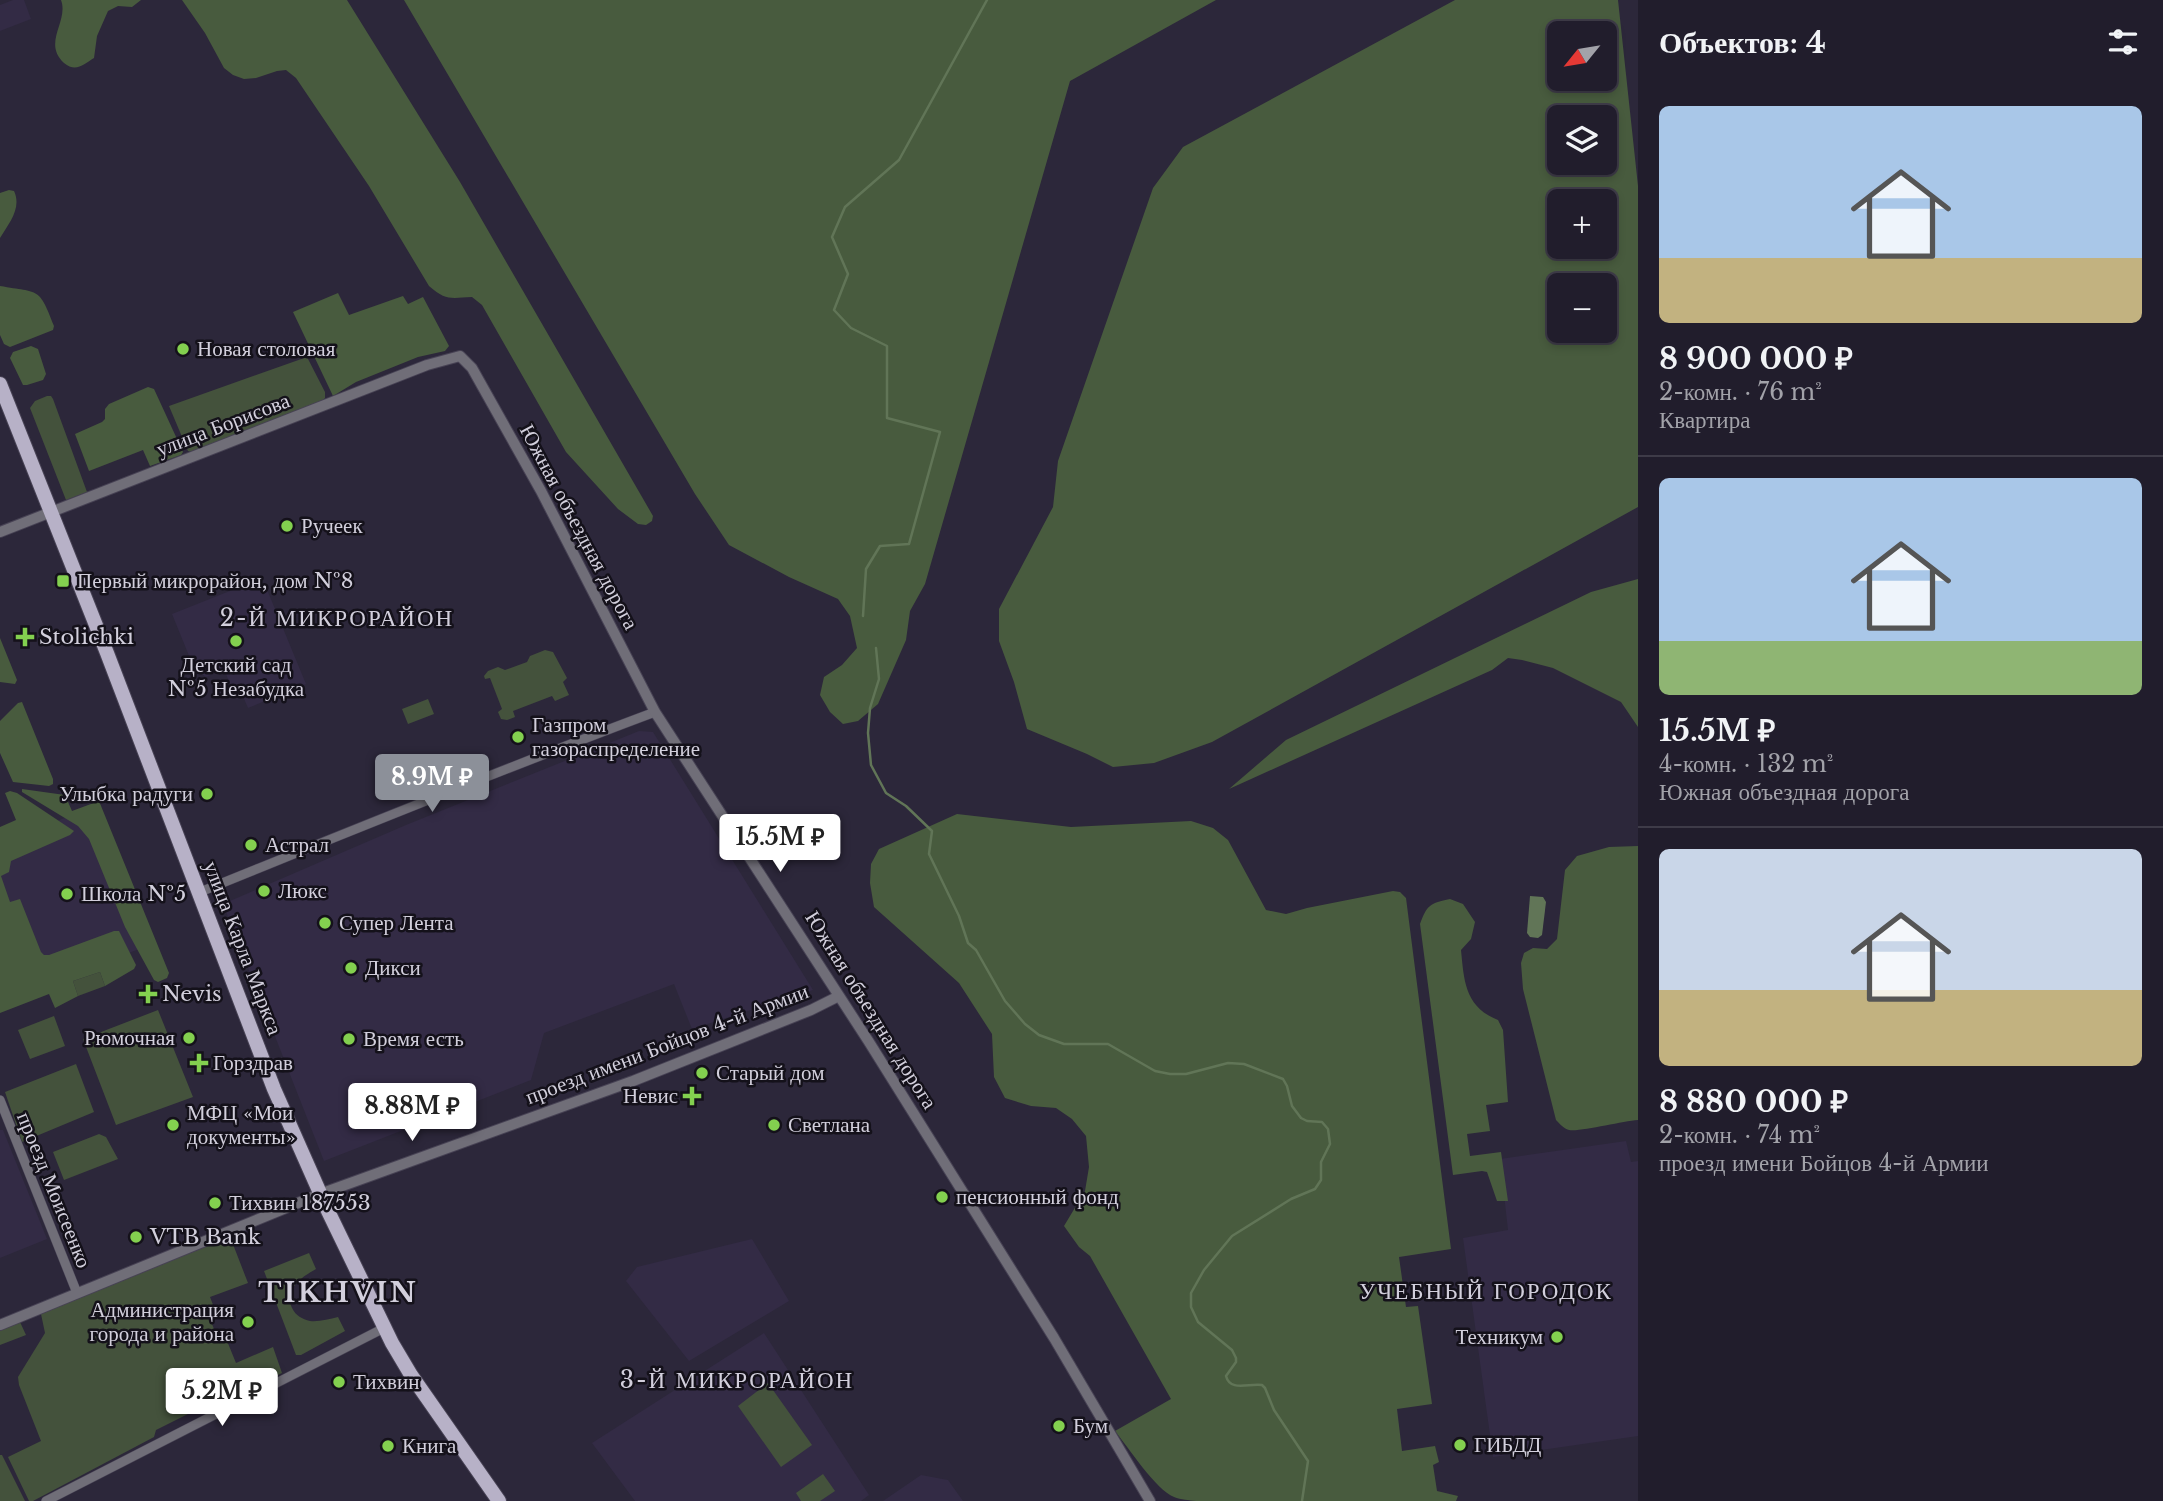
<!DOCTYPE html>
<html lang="ru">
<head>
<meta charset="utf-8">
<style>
  body { margin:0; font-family:"Libre Baskerville",serif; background:#2d2a38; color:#f1f3f6; height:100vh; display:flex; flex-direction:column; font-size:26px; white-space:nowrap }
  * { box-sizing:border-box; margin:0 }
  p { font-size:23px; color:#a2a2a9 }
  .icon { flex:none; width:38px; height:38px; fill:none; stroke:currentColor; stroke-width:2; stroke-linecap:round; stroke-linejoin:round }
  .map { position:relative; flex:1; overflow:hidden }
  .side { display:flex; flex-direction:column; background:#211d2c; width:525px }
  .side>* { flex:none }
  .needle { width:46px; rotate:240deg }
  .tools { position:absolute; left:1547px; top:21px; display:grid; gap:14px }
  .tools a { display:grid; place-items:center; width:70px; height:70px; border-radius:10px; background:#211d2c; box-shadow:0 4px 10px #0003,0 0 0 2px #3e3b48; font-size:35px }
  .price { position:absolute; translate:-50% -60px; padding:0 16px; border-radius:7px; background:#fff; color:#222; font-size:23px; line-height:46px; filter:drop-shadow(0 2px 4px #0008) }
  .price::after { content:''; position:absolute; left:50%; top:42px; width:21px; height:16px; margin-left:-10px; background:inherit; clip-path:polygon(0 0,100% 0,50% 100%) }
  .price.active { background:#8c9099; color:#fff }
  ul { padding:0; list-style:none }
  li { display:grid; align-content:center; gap:14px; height:371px; padding:0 21px }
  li+li { border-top:2px solid #3e3b48 }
  li span { display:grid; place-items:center; height:217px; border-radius:10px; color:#555 }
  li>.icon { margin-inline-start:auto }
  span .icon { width:126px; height:126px; fill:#fffc; stroke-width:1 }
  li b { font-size:30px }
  h2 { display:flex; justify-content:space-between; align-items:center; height:84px; padding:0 21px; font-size:30px }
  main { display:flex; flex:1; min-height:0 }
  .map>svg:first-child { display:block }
</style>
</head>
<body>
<main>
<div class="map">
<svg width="1638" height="1501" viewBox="0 0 1638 1501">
  <rect width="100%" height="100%" fill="#2c273a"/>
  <path fill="#332b45" d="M13,0H24L31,19L0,31V5Z
    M250,583L268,592L306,684L248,708L242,694L235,696L224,669L206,677L194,668L172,614Z
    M639,731L653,732L813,990L692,1029L674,984L544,1033L531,1080L324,1161L223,904L406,825Z
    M99,804L153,944L0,1000V844Z
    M0,1130H3L47,1239L0,1258Z
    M1626,1141L1631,1162L1638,1161V1436L1493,1457L1463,1238L1508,1230L1500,1159Z
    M752,1239L789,1301L689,1361L626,1281L637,1267Z
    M764,1333L869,1495L861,1501H635L592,1443Z
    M921,1475L948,1480L963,1501H883Z"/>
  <path fill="#44523c" d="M307,357L325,392V398L322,401L192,452L188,451L169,406Z
    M47,396H51L53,399L87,492L66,500L30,408L35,401Z
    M545,650L553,652L567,678L563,682L569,695L555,701L552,696L513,711L515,717L507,720L501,719L498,712L502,709L490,678L485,679L484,676L488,671L498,667L505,670L527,662L530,656Z
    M428,699L434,714L408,724L402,709Z
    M100,972L105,986L78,996L73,981Z
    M158,1010L193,1097L116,1125L83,1039Z
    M54,1016L65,1046L30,1059L18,1030Z
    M76,1064L94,1112L22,1142L5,1092Z
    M99,1134L106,1137L118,1159L64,1180L53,1152Z
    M229,1234L248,1283L210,1297L217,1315L210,1319L218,1339L225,1336L236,1363L273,1347L282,1373L251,1388L244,1386L156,1430L154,1437L33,1501H29L8,1457L41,1441L19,1385L18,1377L45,1333L41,1314Z
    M309,1253L316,1269C302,1277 283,1289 292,1308C296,1316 302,1319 310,1321C319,1322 329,1319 338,1317L345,1331L301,1355H296L264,1271Z
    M20,1322L26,1335L0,1345V1330Z
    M768,1383L812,1445L781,1467L738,1406Z
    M0,1455H2L25,1501H0Z
    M823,1474L835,1491L820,1501H801L796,1493Z"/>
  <path fill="#485b3e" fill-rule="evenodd" d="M61,0H141L132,7L118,6L108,11L97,36L94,58C84,64 76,73 64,63C42,43 69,21 61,0Z
    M182,0H347L460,182L653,516L652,521L646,525L638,524L618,509L566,452L482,305L472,297C451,298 446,301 429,286L369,186L296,78L286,70L277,71L256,78L244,79L233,75L224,68L205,33Z
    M404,0H1216L1070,81L925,584L910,611L906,640L878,704L858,721L843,724L830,712L820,695L824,677L842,665L857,648L850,616L838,599L789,577L729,545L695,494Z
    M1455,0H1618L1638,186V507L1212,742L1154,763L1113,767L1087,754L1027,729L1014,682L999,641V609L1053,507L1058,461L1153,188L1183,147ZM1559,33H1605V79H1559ZM1559,117H1605V163H1559ZM1559,201H1605V247H1559ZM1559,285H1605V331H1559Z
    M9,190L14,191C22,208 9,223 0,238V193Z
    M0,286C40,293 39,287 54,326L53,330L10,347L4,344L0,335Z
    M338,293L349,315L403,296L408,304L423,297L449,346L445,351L418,357L356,382L333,396L293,312Z
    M31,346L38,349L46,374L43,380L27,385H23L10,358L13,352Z
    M148,387L154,389L183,452L181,455L150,466L143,450L89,471L75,434L102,422L105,419V409L109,404Z
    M1638,579V727L1621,702L1553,668L1522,660L1508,658L1492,670L1229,789L1286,740L1591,592Z
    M0,638L17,680L15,684L0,682Z
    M22,702L53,779V784L49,786L13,782L0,753V721L18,703Z
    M22,789L65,795L72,811L99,801L169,973L167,978L158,982L154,980L125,927L89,839L78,826L22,792Z
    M10,791L17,793L74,831L70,835L11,861L9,872L1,876L10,902L20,899L41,952L44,955H49L114,931H119L136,965L134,969L105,986L100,972L73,981L78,996L55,1008L49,994L0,1013V827L16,820L5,793Z
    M957,814L1071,827L1191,821L1213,828L1228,840L1266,910L1286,914L1307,908L1393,891L1400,892L1406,898L1451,1249L1399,1257L1406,1307L1418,1306L1432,1404L1397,1409L1402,1451L1435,1446L1439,1462L1433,1465L1437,1491L1458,1496L1456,1501H1196C1189,1500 1181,1500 1174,1497C1156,1490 1128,1447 1115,1431L1171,1399L1090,1256L1079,1247L1064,1226L1085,1191L1089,1167L1086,1136L1072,1119L1056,1108L1031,1106L1005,1098L994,1077L992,1034L959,983L874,907L870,883L871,864L879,849Z
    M1638,846V1120C1622,1121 1581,1132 1569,1130C1563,1128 1560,1124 1556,1120L1523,989L1521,963L1524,953L1533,948L1547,949L1557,939L1565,870L1577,856L1609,847Z
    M1450,899L1463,904L1475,922L1471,939L1461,950C1464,981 1465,1007 1498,1020L1503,1030L1508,1102L1486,1105L1490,1131L1467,1134L1470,1156L1501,1152L1508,1201H1497L1487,1172L1482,1171L1453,1175L1420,924C1427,905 1430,903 1450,899Z"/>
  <path fill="#617557" d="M1530,896L1543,897L1546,902L1542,935L1538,938L1530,937L1527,933Z"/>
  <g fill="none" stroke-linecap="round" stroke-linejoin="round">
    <path stroke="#617557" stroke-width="2.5" d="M863,616L866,569L880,546L909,544L940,432L887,418V346L851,328L834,310L848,274L832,237L845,207L899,160L987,0
      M876,648L879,679L870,708L868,733L871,765L886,793L906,806L932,831L929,854L959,916L968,943L976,950L1005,1001L1025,1024L1039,1035L1064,1044H1108L1155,1071L1170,1074H1186L1228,1063L1244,1064L1283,1079L1287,1086L1292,1106L1301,1118L1307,1121L1322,1122L1328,1129L1330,1144L1321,1162V1180L1315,1189L1291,1199L1232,1236L1204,1270L1191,1293V1307L1198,1322L1232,1350L1236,1358V1362L1226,1376C1230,1392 1249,1383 1262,1385L1265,1388L1274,1410L1308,1461L1302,1501"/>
    <defs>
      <path id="minor" d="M200,892C351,831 502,769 655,712
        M0,1100L77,1293
        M46,1501L384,1328"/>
      <path id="tertiary" d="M0,532L427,365L460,356L472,368L541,491L655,712L869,1042L1054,1338L1150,1501
        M0,1325L320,1194L633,1081L811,1010L839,996"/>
      <path id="primary" d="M0,384L107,653L274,1089L328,1211L392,1343L411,1375L499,1501"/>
    </defs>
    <use href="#minor" stroke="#474254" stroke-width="10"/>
    <use href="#tertiary" stroke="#474254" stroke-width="12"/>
    <use href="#primary" stroke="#474254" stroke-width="16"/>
    <use href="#minor" stroke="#706e78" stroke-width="9"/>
    <use href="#tertiary" stroke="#706e78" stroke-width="10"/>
    <use href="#primary" stroke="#b7b1c7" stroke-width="14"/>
  </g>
  <g fill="#83d04f" stroke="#14111a" stroke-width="2.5">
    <circle cx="183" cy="349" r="7"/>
    <circle cx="287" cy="526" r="7"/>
    <rect x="56" y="574" width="14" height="14" rx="3.5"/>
    <path d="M21.5 626.5h7v7h7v7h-7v7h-7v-7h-7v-7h7z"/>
    <circle cx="236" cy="641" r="7"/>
    <circle cx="518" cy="737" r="7"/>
    <circle cx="207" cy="794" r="7"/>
    <circle cx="251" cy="845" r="7"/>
    <circle cx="264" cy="891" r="7"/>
    <circle cx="67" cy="894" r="7"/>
    <circle cx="325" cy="923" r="7"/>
    <circle cx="351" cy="968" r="7"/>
    <path d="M144.5 983.5h7v7h7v7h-7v7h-7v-7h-7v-7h7z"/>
    <circle cx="189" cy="1038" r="7"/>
    <circle cx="349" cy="1039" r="7"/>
    <path d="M195.5 1052.5h7v7h7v7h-7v7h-7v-7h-7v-7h7z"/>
    <circle cx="702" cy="1073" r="7"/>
    <path d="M688.5 1085.5h7v7h7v7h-7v7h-7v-7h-7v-7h7z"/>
    <circle cx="173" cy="1125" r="7"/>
    <circle cx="774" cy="1125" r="7"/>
    <circle cx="942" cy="1197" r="7"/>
    <circle cx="215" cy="1203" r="7"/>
    <circle cx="136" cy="1237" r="7"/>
    <circle cx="248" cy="1322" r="7"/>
    <circle cx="1557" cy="1337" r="7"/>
    <circle cx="339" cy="1382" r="7"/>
    <circle cx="1059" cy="1426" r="7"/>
    <circle cx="1460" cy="1445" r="7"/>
    <circle cx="388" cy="1446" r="7"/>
  </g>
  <g text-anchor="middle" stroke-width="5" stroke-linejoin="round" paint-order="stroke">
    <g font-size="21" fill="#d2cfdc" stroke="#14111a" text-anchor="start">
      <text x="197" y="356">Новая столовая</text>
      <text x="301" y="533">Ручеек</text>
      <text x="77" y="588">Первый микрорайон, дом №8</text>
      <text x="39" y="644">Stolichki</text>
      <text x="236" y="672" text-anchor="middle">Детский сад<tspan x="236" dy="24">№5 Незабудка</tspan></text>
      <text x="532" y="732">Газпром<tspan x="532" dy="24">газораспределение</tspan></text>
      <text x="193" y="801" text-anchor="end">Улыбка радуги</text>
      <text x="265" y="852">Астрал</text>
      <text x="278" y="898">Люкс</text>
      <text x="81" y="901">Школа №5</text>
      <text x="339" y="930">Супер Лента</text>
      <text x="365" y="975">Дикси</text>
      <text x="162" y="1001">Nevis</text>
      <text x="175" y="1045" text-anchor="end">Рюмочная</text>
      <text x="363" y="1046">Время есть</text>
      <text x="213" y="1070">Горздрав</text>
      <text x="716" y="1080">Старый дом</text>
      <text x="678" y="1103" text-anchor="end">Невис</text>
      <text x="187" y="1120">МФЦ «Мои<tspan x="187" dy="24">документы»</tspan></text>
      <text x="788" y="1132">Светлана</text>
      <text x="956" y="1204">пенсионный фонд</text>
      <text x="229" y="1210">Тихвин 187553</text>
      <text x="150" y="1244">VTB Bank</text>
      <text x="234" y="1317" text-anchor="end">Администрация<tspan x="234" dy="24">города и района</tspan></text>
      <text x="1543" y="1344" text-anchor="end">Техникум</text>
      <text x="353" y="1389">Тихвин</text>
      <text x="1073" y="1433">Бум</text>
      <text x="1474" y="1452">ГИБДД</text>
      <text x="402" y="1453">Книга</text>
    </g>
    <g font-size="21" fill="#d2cfdc" stroke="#14111a">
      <text transform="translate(223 425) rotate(-21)" y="7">улица Борисова</text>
      <text transform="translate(579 527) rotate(62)" y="7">Южная объездная дорога</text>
      <text transform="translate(243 948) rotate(69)" y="7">улица Карла Маркса</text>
      <text transform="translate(871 1010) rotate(58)" y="7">Южная объездная дорога</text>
      <text transform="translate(667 1044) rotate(-21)" y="7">проезд имени Бойцов 4-й Армии</text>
      <text transform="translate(54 1190) rotate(68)" y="7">проезд Моисеенко</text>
    </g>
    <g font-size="23" letter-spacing="2" fill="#d2cfdc" stroke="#14111a">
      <text x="337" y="626">2-Й МИКРОРАЙОН</text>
      <text x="1486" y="1299">УЧЕБНЫЙ ГОРОДОК</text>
      <text x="737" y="1388">3-Й МИКРОРАЙОН</text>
    </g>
    <g font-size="28" font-weight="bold" letter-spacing="2" fill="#d2cfdc" stroke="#14111a">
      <text x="338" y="1302">TIKHVIN</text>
    </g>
  </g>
</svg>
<div class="tools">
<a><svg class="needle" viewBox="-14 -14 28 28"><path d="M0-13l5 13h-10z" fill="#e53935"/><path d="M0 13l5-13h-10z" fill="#a2a2a9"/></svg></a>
<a><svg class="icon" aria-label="layers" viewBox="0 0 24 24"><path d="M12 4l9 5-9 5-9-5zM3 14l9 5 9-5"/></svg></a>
<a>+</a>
<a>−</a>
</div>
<b class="price active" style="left:432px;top:814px">8.9M ₽</b>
<b class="price" style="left:780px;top:874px">15.5M ₽</b>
<b class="price" style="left:412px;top:1143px">8.88M ₽</b>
<b class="price" style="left:222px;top:1428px">5.2M ₽</b>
</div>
<section class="side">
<h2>Объектов: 4<svg class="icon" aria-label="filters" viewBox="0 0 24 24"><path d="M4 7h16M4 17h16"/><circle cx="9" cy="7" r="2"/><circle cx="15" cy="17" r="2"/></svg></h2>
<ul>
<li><span style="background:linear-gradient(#a9c7e8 70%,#c2b280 0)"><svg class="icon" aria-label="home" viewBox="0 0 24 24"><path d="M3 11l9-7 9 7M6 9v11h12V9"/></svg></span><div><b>8 900 000 ₽</b><p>2-комн. · 76 m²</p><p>Квартира</p></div></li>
<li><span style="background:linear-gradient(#a9c7e8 75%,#8fb573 0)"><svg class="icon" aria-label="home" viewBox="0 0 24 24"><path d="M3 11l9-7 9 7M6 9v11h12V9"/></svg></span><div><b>15.5M ₽</b><p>4-комн. · 132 m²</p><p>Южная объездная дорога</p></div></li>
<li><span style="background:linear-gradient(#c9d6e8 65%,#c2b280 0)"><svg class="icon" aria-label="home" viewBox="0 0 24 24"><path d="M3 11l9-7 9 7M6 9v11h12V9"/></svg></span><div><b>8 880 000 ₽</b><p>2-комн. · 74 m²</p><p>проезд имени Бойцов 4-й Армии</p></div></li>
</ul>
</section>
</main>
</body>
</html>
